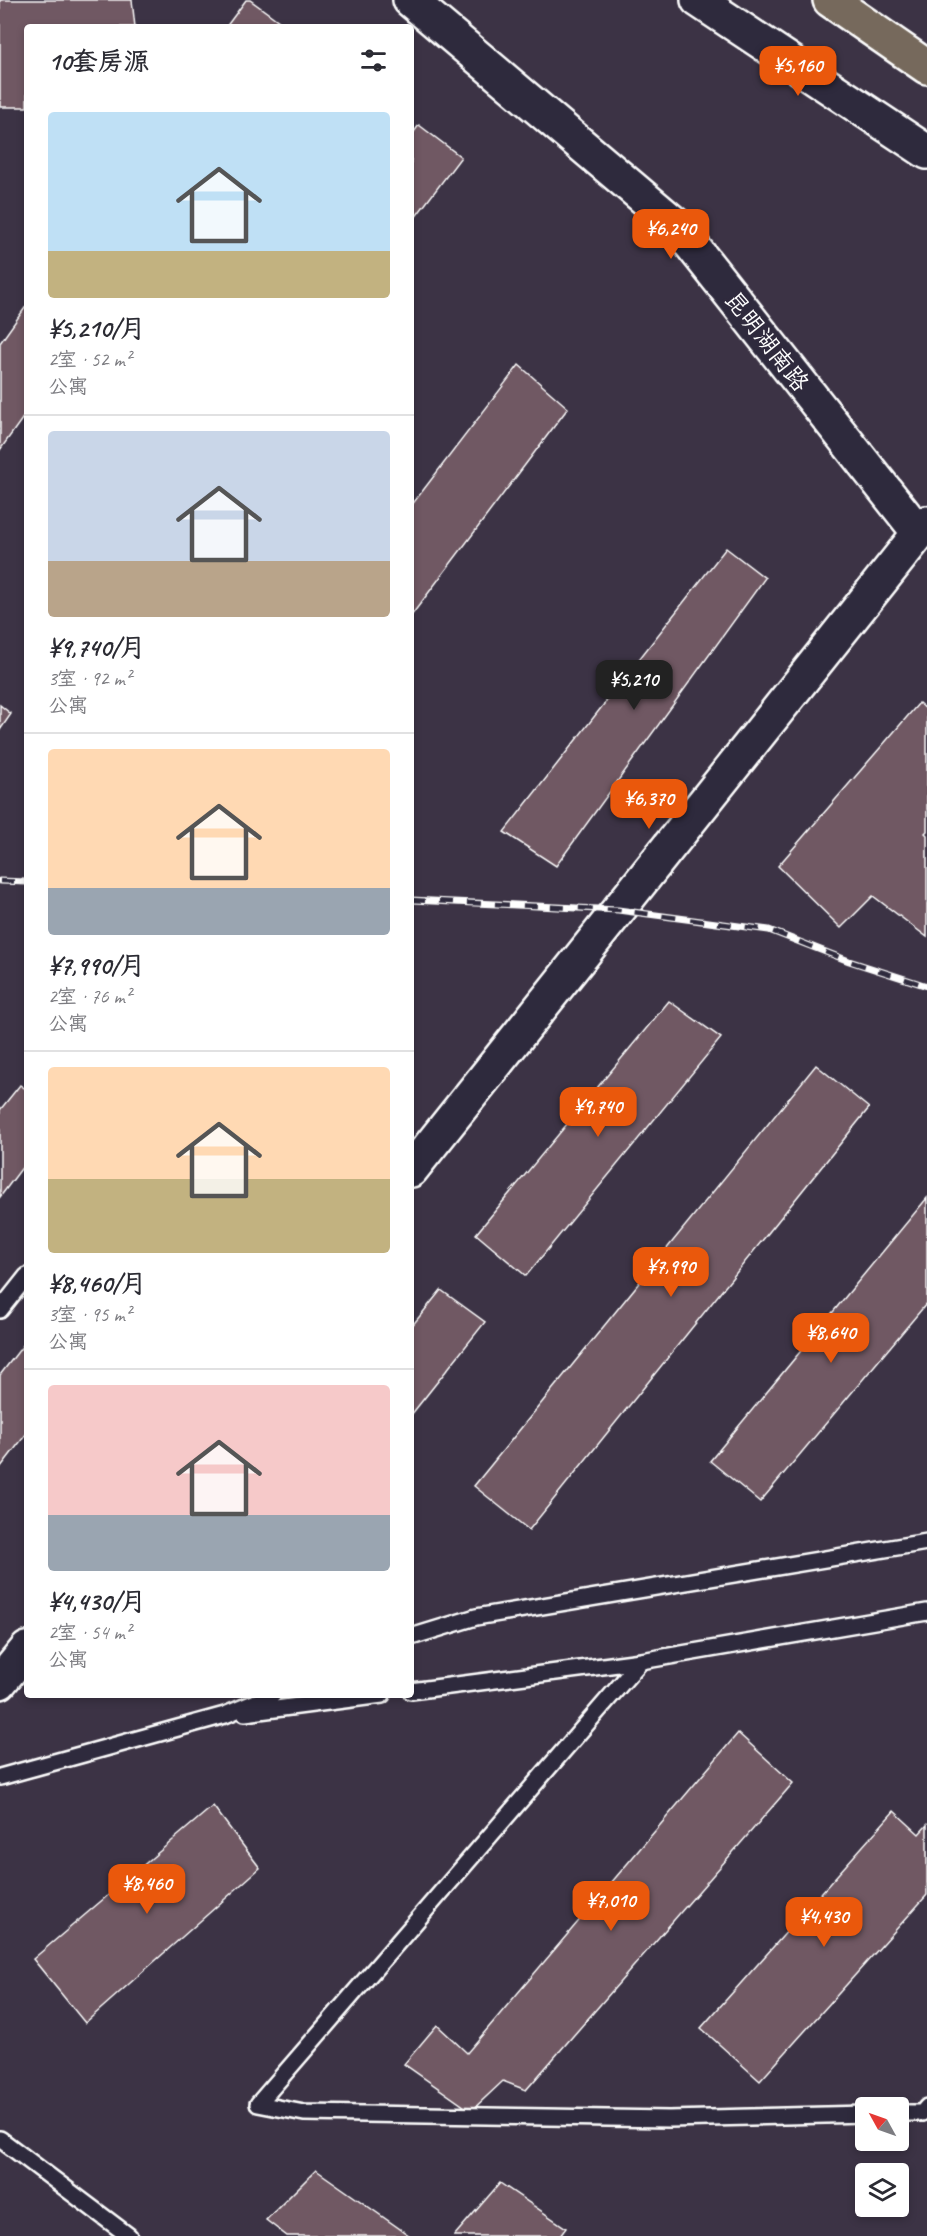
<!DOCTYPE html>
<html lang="zh">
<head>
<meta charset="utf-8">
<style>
  body { margin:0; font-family:Caveat,"LXGW WenKai TC",sans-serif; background:#f2f2f3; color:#2b2b33; height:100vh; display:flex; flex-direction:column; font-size:22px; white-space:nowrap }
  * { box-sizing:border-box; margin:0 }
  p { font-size:20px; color:#7c7c81 }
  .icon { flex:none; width:33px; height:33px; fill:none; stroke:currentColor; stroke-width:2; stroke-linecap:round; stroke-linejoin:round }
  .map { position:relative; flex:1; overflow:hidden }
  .drawer { position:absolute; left:24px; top:24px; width:390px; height:1674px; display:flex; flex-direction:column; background:#fff; border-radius:6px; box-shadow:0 3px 9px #0003 }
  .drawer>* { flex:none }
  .needle { width:39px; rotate:310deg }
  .buttons { position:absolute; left:855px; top:2097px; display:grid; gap:12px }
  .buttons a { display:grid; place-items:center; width:54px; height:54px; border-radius:6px; background:#fff; box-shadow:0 3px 9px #0003; font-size:30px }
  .price { position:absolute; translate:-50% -51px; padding:0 14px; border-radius:12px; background:#ea580c; color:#fff; font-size:20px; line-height:39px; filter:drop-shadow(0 2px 3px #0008) }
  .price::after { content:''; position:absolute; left:50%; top:36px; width:18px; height:14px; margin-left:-9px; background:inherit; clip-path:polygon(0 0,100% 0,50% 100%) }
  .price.selected { background:#222; color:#fff }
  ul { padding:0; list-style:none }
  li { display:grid; align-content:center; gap:12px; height:318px; padding:0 24px }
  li+li { border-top:2px solid #e1e1e2 }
  li span { display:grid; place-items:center; height:186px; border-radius:6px; color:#555 }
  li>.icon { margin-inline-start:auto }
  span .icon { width:108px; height:108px; fill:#fffc; stroke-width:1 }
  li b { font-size:26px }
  h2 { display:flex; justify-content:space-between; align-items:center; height:72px; padding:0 24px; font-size:26px }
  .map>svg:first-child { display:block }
</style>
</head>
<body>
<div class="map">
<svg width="927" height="2236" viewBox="0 0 927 2236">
  <rect width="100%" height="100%" fill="#3c3345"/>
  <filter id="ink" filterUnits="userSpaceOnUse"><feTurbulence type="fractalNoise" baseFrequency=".0167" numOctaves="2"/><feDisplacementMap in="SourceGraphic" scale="12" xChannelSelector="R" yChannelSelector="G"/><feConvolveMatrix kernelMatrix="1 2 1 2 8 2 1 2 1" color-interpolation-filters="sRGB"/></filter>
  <g filter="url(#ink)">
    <path fill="#705863" stroke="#fff" stroke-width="1.5" d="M0,0H132L135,27H27V107H0Z
      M246,0H250L287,27H226Z
      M419,125L461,157L411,223V136Z
      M27,305V412L0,450V343Z
      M519,365L568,408L411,616V506Z
      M726,548L765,578L556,866L504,832Z
      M919,703L927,710V831L925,833L927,835V937L873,896L841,928L778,866Z
      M0,705L11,714L0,730Z
      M669,1001L721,1038L526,1276L476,1234Z
      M816,1065L869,1108L529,1530L474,1486Z
      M20,1085L27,1090V1161L0,1197V1110Z
      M927,1198V1303L760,1502L710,1461Z
      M441,1290L485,1322L411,1415V1327Z
      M27,1340V1433L0,1468V1375Z
      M738,1733L793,1783L526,2090L503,2081L471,2111L404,2064L437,2025L467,2053Z
      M213,1806L260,1868L85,2023L33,1959Z
      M894,1811L919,1834L927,1825V1895L760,2081L701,2028Z
      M316,2170L410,2236H287L266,2220Z
      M500,2183L566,2228L560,2236H454Z"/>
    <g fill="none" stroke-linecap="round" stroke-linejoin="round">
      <defs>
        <path id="service" d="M0,1310L27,1276
          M411,1637L476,1617L927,1542
          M641,1661L927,1612
          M411,1691L641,1661L258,2104L304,2113L669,2119L866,2114
          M245,1713L382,1695
          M0,1777L225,1715L273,1695
          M898,2113H922L927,2107
          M0,2139L129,2236"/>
        <path id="tertiary" d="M410,0L675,224L919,533
          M698,0L927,152
          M411,1170L927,523
          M0,1682L27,1649"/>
        <path id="trunk" d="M830,0L927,67"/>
      </defs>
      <use href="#service" stroke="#fff" stroke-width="20"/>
      <use href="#tertiary" stroke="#fff" stroke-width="38"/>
      <use href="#trunk" stroke="#fff" stroke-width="38"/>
      <use href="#service" stroke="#2f2a3d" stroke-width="15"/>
      <use href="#tertiary" stroke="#2f2a3d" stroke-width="33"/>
      <use href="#trunk" stroke="#76695c" stroke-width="33"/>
      <defs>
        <path id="rail" d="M0,881L27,882
          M411,900L618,910L769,930L849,961L927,986"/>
      </defs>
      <use href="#rail" stroke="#fff" stroke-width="7"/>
      <use href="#rail" stroke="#2f2a3d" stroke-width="4.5" stroke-dasharray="14" stroke-linecap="butt"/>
    </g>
  </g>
  <g text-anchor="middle" stroke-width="5" stroke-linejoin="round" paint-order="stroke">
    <g font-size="24" fill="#fff" stroke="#2f2a3d">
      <text transform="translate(767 341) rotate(52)" y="8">昆明湖南路</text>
    </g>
  </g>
</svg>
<div class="buttons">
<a><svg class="needle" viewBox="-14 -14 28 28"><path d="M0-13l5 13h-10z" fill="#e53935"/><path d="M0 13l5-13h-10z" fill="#7c7c81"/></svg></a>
<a><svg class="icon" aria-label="layers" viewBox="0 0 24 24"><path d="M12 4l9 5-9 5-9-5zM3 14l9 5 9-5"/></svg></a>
</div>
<b class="price" style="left:798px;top:97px">¥5,160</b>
<b class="price" style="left:671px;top:260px">¥6,240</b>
<b class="price selected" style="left:634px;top:711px">¥5,210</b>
<b class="price" style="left:649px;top:830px">¥6,370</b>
<b class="price" style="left:598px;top:1138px">¥9,740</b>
<b class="price" style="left:671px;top:1298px">¥7,990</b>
<b class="price" style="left:831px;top:1364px">¥8,640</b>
<b class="price" style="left:147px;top:1915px">¥8,460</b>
<b class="price" style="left:611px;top:1932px">¥7,010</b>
<b class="price" style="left:824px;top:1948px">¥4,430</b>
<section class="drawer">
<h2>10套房源<svg class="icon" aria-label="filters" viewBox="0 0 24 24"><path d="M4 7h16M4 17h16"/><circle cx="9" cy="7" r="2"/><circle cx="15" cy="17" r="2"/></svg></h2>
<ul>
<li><span style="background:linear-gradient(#bfe0f5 75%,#c2b280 0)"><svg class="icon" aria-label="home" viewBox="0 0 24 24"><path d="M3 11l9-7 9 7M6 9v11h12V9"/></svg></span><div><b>¥5,210/月</b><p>2室 · 52 m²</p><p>公寓</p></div></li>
<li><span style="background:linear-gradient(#c9d6e8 70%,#b9a48a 0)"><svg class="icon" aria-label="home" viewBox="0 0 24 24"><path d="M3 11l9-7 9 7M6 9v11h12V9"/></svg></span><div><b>¥9,740/月</b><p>3室 · 92 m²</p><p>公寓</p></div></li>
<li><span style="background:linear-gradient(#ffd9b3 75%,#9aa5b1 0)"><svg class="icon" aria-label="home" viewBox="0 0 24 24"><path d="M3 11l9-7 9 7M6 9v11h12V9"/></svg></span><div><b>¥7,990/月</b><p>2室 · 76 m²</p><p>公寓</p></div></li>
<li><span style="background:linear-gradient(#ffd9b3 60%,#c2b280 0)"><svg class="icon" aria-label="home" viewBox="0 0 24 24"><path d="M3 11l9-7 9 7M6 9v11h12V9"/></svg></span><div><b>¥8,460/月</b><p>3室 · 95 m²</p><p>公寓</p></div></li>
<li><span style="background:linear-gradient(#f6c9c9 70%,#9aa5b1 0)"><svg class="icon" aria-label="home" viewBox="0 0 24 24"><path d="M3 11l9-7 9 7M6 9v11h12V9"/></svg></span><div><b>¥4,430/月</b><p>2室 · 54 m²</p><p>公寓</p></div></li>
</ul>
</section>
</div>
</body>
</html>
